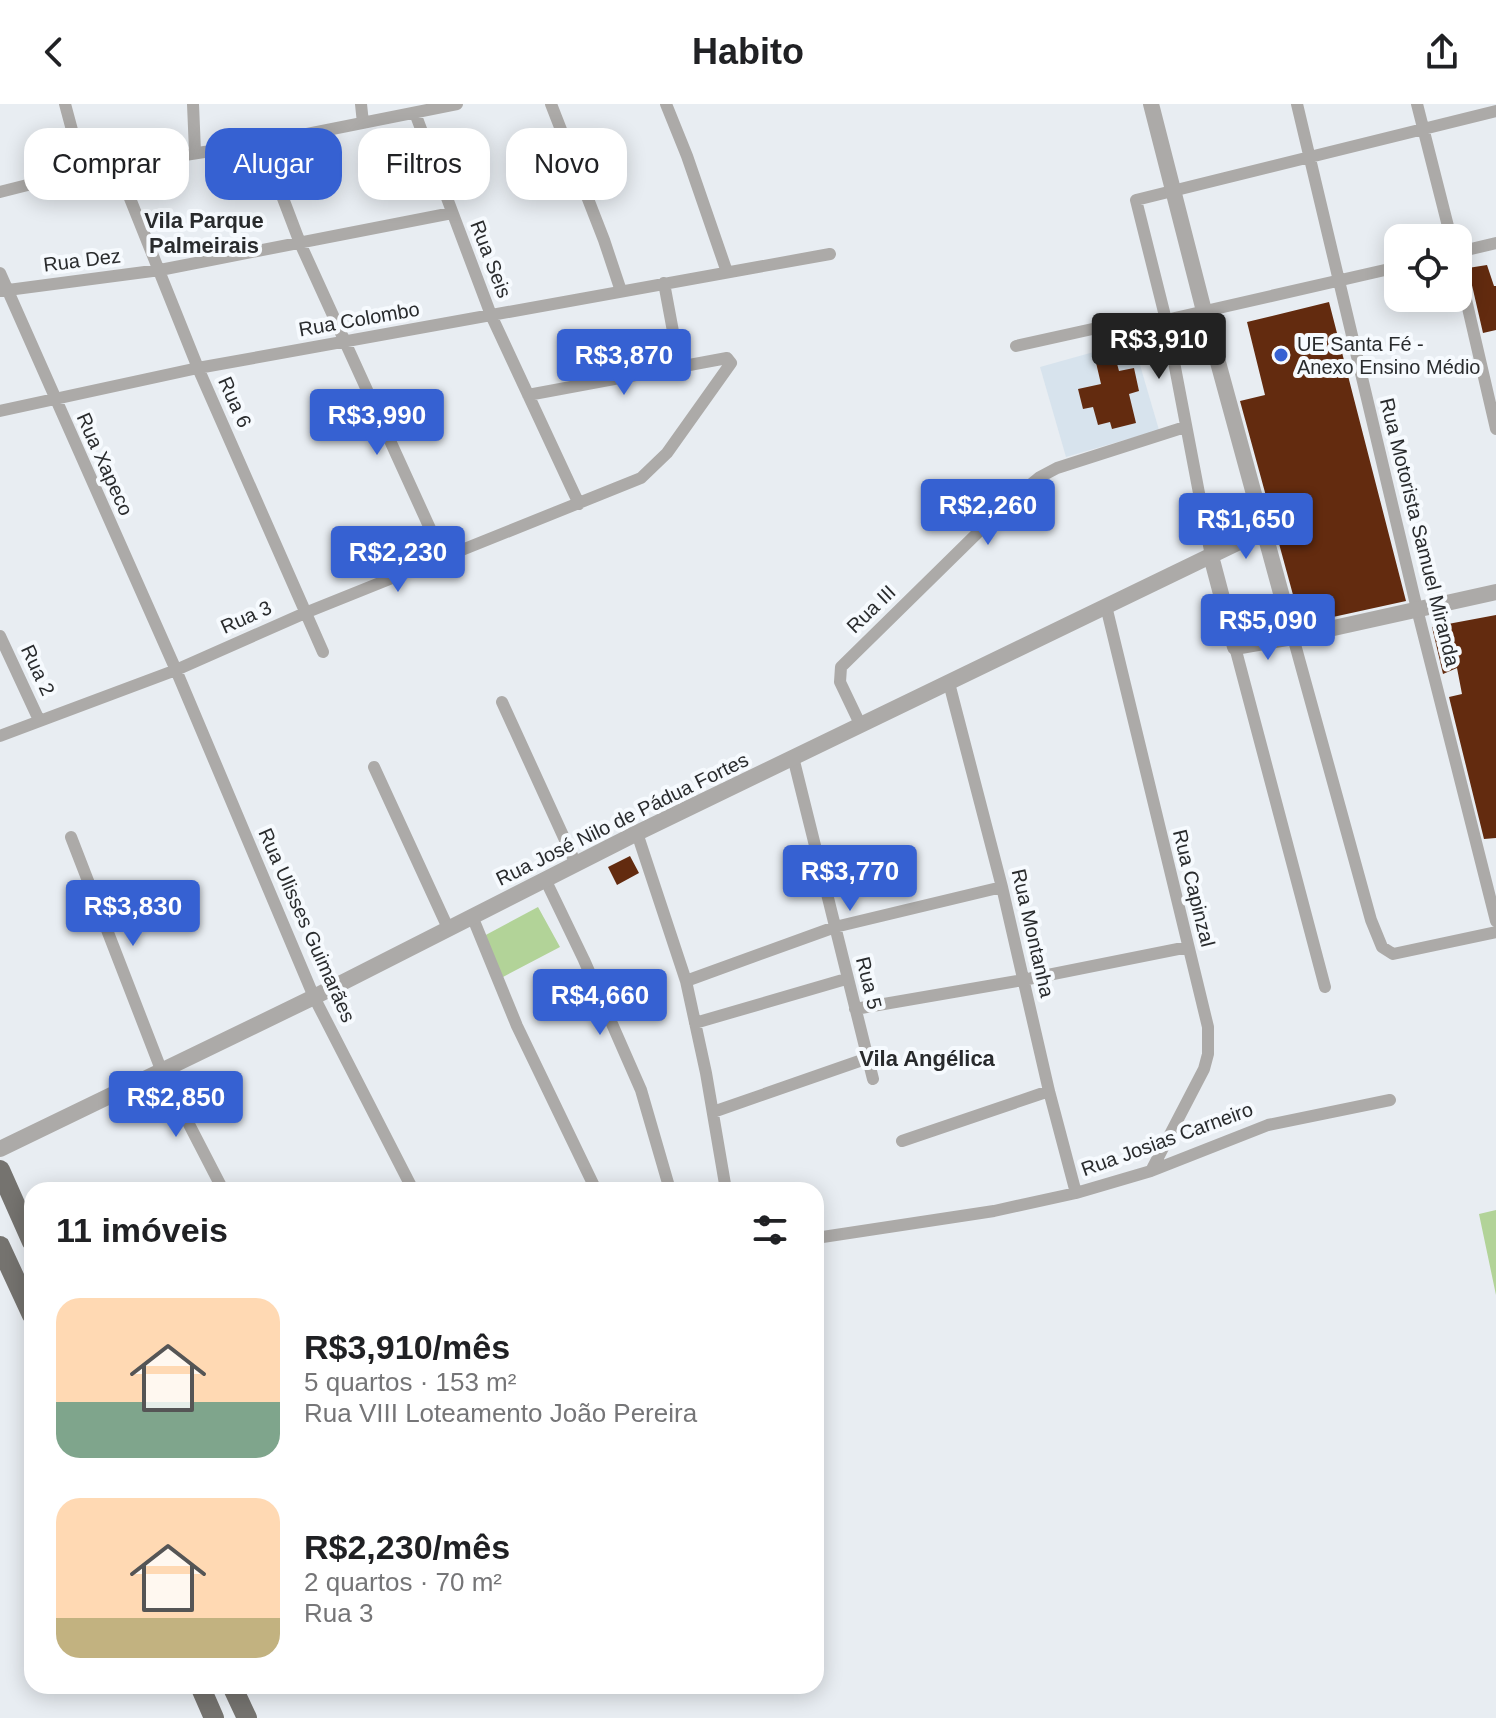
<!DOCTYPE html>
<html lang="pt">
<head>
<meta charset="utf-8">
<style>
  body { margin:0; font-family:Arial,sans-serif; background:#f2f2f2; color:#202124; height:100vh; display:flex; flex-direction:column; font-size:30px; white-space:nowrap }
  * { box-sizing:border-box; margin:0 }
  p { font-size:26px; color:#757577 }
  .icon { flex:none; width:44px; height:44px; fill:none; stroke:currentColor; stroke-width:2; stroke-linecap:round; stroke-linejoin:round }
  .map { position:relative; flex:1; overflow:hidden }
  .drawer { position:absolute; left:24px; top:1078px; width:800px; height:512px; display:flex; flex-direction:column; background:#fff; border-radius:24px; box-shadow:0 4px 20px #0003 }
  .drawer>* { flex:none }
  .guide { position:absolute; left:24px; top:24px; width:800px; height:72px; display:flex; gap:16px }
  .buttons { position:absolute; left:1384px; top:120px; display:grid; gap:16px }
  .buttons a { display:grid; place-items:center; width:88px; height:88px; border-radius:16px; background:#fff; box-shadow:0 4px 20px #0003; font-size:40px }
  .price { position:absolute; translate:-50% -68px; padding:0 18px; border-radius:8px; background:#3661d2; color:#fff; font-size:26px; line-height:52px; filter:drop-shadow(0 2px 4px #0008) }
  .price::after { content:''; position:absolute; left:50%; top:48px; width:24px; height:18px; margin-left:-12px; background:inherit; clip-path:polygon(0 0,100% 0,50% 100%) }
  .price.current { background:#222; color:#fff }
  ul { padding:0; list-style:none }
  li { display:flex; align-items:center; gap:24px; height:200px; padding:0 32px }
  li span { display:grid; place-items:center; flex:none; width:224px; height:160px; border-radius:24px; color:#555 }
  li>.icon { margin-inline-start:auto }
  span .icon { width:96px; height:96px; fill:#fffc; stroke-width:1 }
  li b { font-size:34px }
  h2 { display:flex; justify-content:space-between; align-items:center; height:96px; padding:0 32px; font-size:34px }
  .chip { padding:0 28px; border-radius:24px; background:#fff; box-shadow:0 4px 20px #0003; font-size:28px; line-height:72px }
  .chip.current { background:#3661d2; color:#fff }
  header { display:flex; justify-content:space-between; align-items:center; height:104px; padding:0 32px; background:#fff; font-size:36px; font-weight:600 }
  .map>svg:first-child { display:block }
</style>
</head>
<body>
<header><svg class="icon" aria-label="back" viewBox="0 0 24 24"><path d="M15 5l-7 7 7 7"/></svg>Habito<svg class="icon" aria-label="share" viewBox="0 0 24 24"><path d="M12 15V3M7 8l5-5 5 5M5 13v7h14v-7"/></svg></header>
<div class="map">
<svg width="1496" height="1614" viewBox="0 0 1496 1614">
  <rect width="100%" height="100%" fill="#e8edf2"/>
  <path fill="#d7e3ed" d="M1133,237L1159,326L1066,353L1040,263Z"/>
  <path fill="#b2d398" d="M538,803L560,843L503,873L482,833Z
    M1496,1106V1191L1479,1110Z"/>
  <path fill="#632b0f" d="M1487,161L1494,182H1496V226L1483,229L1468,164Z
    M1329,198L1406,497L1301,520L1240,297L1265,291L1247,218Z
    M1113,245L1119,267L1134,264L1139,287L1129,290L1136,319L1112,325L1110,318L1098,321L1093,303L1083,305L1078,285L1101,280L1094,250Z
    M1496,511V734L1484,735L1449,593L1462,590L1457,564L1443,570L1432,523Z
    M630,752L639,769L617,781L608,763Z"/>
  <g fill="none" stroke-linecap="round" stroke-linejoin="round">
    <path stroke="#acaaa8" stroke-width="12" d="M65,0L83,67
      M193,0L195,48
      M361,0L363,19
      M551,0L604,136L621,187
      M666,0L687,52L727,168
      M1297,0L1417,505L1496,817
      M1417,0L1451,134
      M415,9L491,211L579,400
      M262,39L300,139L443,453
      M117,62L198,264L323,548
      M0,88L83,67L262,39L457,0
      M1458,148L1496,139
      M1458,161L1496,325
      M0,169L176,566L314,893L413,1086
      M664,179L680,265
      M0,187L160,166L452,109
      M1016,242L1106,222L1166,216L1398,163
      M0,307L198,264L830,150
      M1211,452L1166,216L1136,96L1496,7
      M1106,502L1208,923V950L1204,965L1151,1067
      M0,532L39,616
      M1293,533L1371,816L1382,843L1393,850L1496,828
      M1235,543L1325,883
      M949,579L1002,783L1049,987L1076,1089
      M502,598L576,760
      M861,622L840,578L841,563L1008,399L1040,373L1057,364L1185,323
      M0,632L176,566L305,509L641,374L667,349L731,259L727,254L528,291
      M793,653L873,975
      M374,663L448,824
      M637,729L686,877L706,969L726,1086
      M71,733L162,968L223,1086
      M545,775L584,856L641,986L670,1086
      M472,812L517,922L596,1086
      M686,877L835,823L1002,783
      M855,905L1023,876L1188,843
      M695,919L846,875
      M713,1008L868,954
      M902,1037L1049,987
      M816,1134L994,1107L1076,1089L1151,1067L1268,1021L1390,996"/>
    <path stroke="#acaaa8" stroke-width="16" d="M1151,0L1204,207L1293,533
      M1211,452L1235,543L1293,533L1496,488
      M0,1045L314,893L637,729L1264,426"/>
    <path stroke="#75736f" stroke-width="20" d="M0,1066L32,1138
      M0,1142L32,1211
      M200,1582L214,1614
      M232,1582L247,1614"/>
  </g>
  <circle fill="#3661d2" stroke="#f6fafe" stroke-width="3" cx="1281" cy="251" r="8"/>
  <g text-anchor="middle" stroke-width="8" stroke-linejoin="round" paint-order="stroke">
    <g font-size="20" fill="#292b2d" stroke="#f6fafe">
      <text transform="translate(491 155) rotate(69)" y="7">Rua Seis</text>
      <text transform="translate(82 156) rotate(-7)" y="7">Rua Dez</text>
      <text transform="translate(359 215) rotate(-10)" y="7">Rua Colombo</text>
      <text transform="translate(235 298) rotate(66)" y="7">Rua 6</text>
      <text transform="translate(105 360) rotate(66)" y="7">Rua Xapeco</text>
      <text transform="translate(1420 428) rotate(76)" y="7">Rua Motorista Samuel Miranda</text>
      <text transform="translate(871 505) rotate(-44)" y="7">Rua III</text>
      <text transform="translate(246 513) rotate(-24)" y="7">Rua 3</text>
      <text transform="translate(38 566) rotate(65)" y="7">Rua 2</text>
      <text transform="translate(622 715) rotate(-26)" y="7">Rua José Nilo de Pádua Fortes</text>
      <text transform="translate(1194 784) rotate(76)" y="7">Rua Capinzal</text>
      <text transform="translate(307 821) rotate(66)" y="7">Rua Ulisses Guimarães</text>
      <text transform="translate(1033 829) rotate(77)" y="7">Rua Montanha</text>
      <text transform="translate(869 879) rotate(76)" y="7">Rua 5</text>
      <text transform="translate(1167 1035) rotate(-20)" y="7">Rua Josias Carneiro</text>
    </g>
    <g font-size="20" fill="#292b2d" stroke="#f6fafe" text-anchor="start">
      <text x="1297" y="247">UE Santa Fé -<tspan x="1297" dy="23">Anexo Ensino Médio</tspan></text>
    </g>
    <g font-size="22" font-weight="bold" fill="#292b2d" stroke="#f6fafe">
      <text x="204" y="124">Vila Parque<tspan x="204" dy="25">Palmeirais</tspan></text>
      <text x="927" y="962">Vila Angélica</text>
    </g>
  </g>
</svg>
<div class="buttons">
<a><svg class="icon" aria-label="locate" viewBox="0 0 24 24"><circle cx="12" cy="12" r="6"/><path d="M12 2v4M12 18v4M2 12h4M18 12h4"/></svg></a>
</div>
<b class="price current" style="left:1159px;top:277px">R$3,910</b>
<b class="price" style="left:624px;top:293px">R$3,870</b>
<b class="price" style="left:377px;top:353px">R$3,990</b>
<b class="price" style="left:988px;top:443px">R$2,260</b>
<b class="price" style="left:1246px;top:457px">R$1,650</b>
<b class="price" style="left:398px;top:490px">R$2,230</b>
<b class="price" style="left:1268px;top:558px">R$5,090</b>
<b class="price" style="left:850px;top:809px">R$3,770</b>
<b class="price" style="left:133px;top:844px">R$3,830</b>
<b class="price" style="left:600px;top:933px">R$4,660</b>
<b class="price" style="left:176px;top:1035px">R$2,850</b>
<div class="guide">
<a class="chip">Comprar</a>
<a class="chip current">Alugar</a>
<a class="chip">Filtros</a>
<a class="chip">Novo</a>
</div>
<section class="drawer">
<h2>11 imóveis<svg class="icon" aria-label="filters" viewBox="0 0 24 24"><path d="M4 7h16M4 17h16"/><circle cx="9" cy="7" r="2"/><circle cx="15" cy="17" r="2"/></svg></h2>
<ul>
<li><span style="background:linear-gradient(#ffd9b3 65%,#7fa58c 0)"><svg class="icon" aria-label="home" viewBox="0 0 24 24"><path d="M3 11l9-7 9 7M6 9v11h12V9"/></svg></span><div><b>R$3,910/mês</b><p>5 quartos · 153 m²</p><p>Rua VIII Loteamento João Pereira</p></div></li>
<li><span style="background:linear-gradient(#ffd9b3 75%,#c2b280 0)"><svg class="icon" aria-label="home" viewBox="0 0 24 24"><path d="M3 11l9-7 9 7M6 9v11h12V9"/></svg></span><div><b>R$2,230/mês</b><p>2 quartos · 70 m²</p><p>Rua 3</p></div></li>
</ul>
</section>
</div>
</body>
</html>
